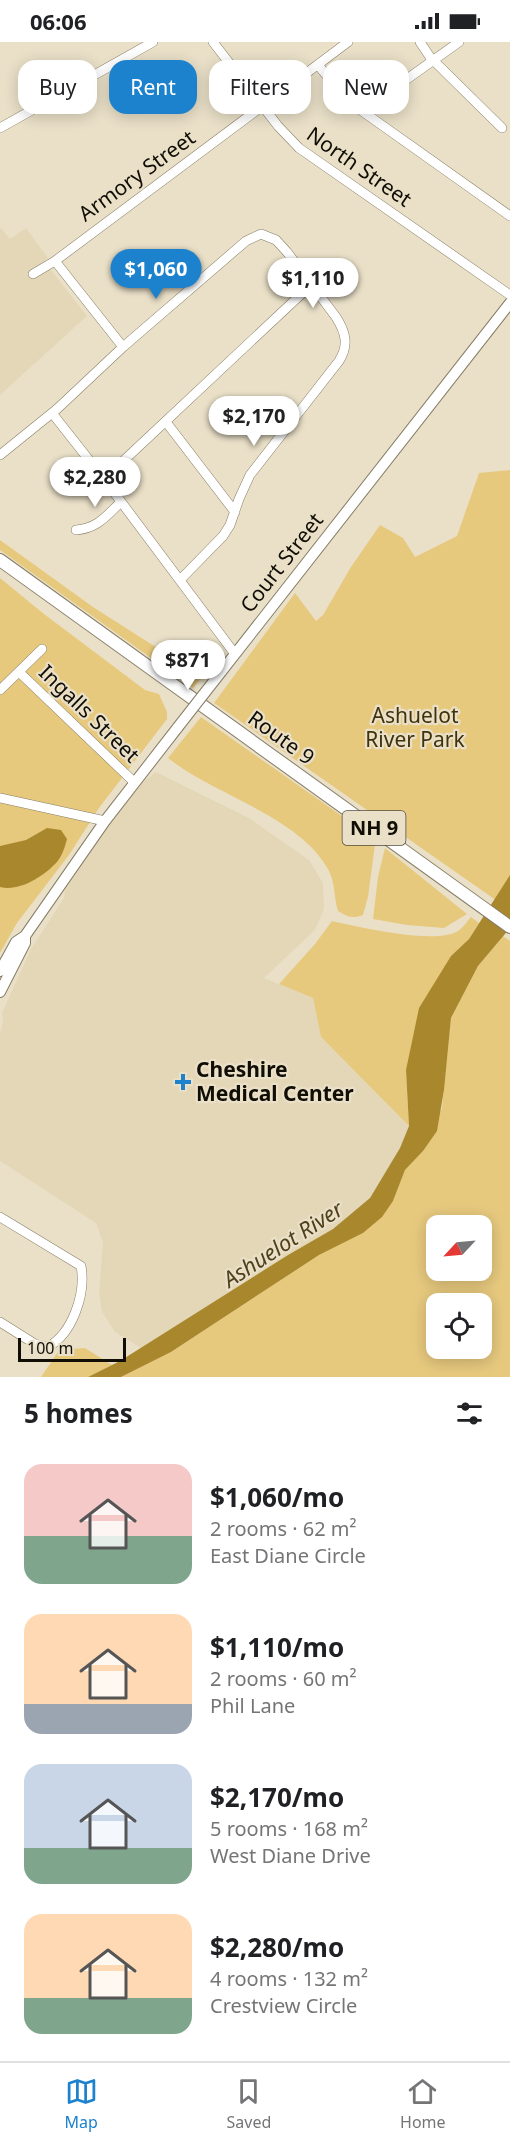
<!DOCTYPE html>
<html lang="en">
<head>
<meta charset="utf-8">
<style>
  body { margin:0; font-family:"Noto Sans",sans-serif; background:#f6f6f6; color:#202124; height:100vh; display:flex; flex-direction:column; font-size:22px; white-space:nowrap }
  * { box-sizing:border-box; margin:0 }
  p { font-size:20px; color:#757577 }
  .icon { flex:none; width:33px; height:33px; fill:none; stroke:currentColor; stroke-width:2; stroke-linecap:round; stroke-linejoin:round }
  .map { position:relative; height:1335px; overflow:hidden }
  .side { display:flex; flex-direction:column; background:#fff; flex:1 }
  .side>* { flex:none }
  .guide { position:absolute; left:18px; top:18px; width:474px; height:54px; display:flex; gap:12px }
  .needle { width:39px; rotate:244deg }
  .fabs { position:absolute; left:426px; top:1173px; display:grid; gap:12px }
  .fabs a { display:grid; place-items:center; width:66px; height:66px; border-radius:12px; background:#fff; box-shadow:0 3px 15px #0003; font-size:30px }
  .scale { position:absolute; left:18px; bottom:15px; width:108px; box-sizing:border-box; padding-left:6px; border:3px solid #100d05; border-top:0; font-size:16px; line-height:21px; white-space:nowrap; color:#100d05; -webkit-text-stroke:4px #eae0c8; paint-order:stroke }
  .price { position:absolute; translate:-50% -51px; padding:0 14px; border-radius:21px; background:#fff; color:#222; font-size:20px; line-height:39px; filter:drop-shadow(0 2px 3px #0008) }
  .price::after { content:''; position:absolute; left:50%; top:36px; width:18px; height:14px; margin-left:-9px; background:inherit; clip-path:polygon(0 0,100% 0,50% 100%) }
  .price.on { background:#1c82cd; color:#fff }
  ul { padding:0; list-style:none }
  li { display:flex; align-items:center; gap:18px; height:150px; padding:0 24px }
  li span { display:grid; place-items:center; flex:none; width:168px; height:120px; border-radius:18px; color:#555 }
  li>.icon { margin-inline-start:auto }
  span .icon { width:72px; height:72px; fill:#fffc; stroke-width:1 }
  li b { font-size:26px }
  h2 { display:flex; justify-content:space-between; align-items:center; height:72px; padding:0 24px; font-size:26px }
  .pill { padding:0 21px; border-radius:18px; background:#fff; box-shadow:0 3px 15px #0003; font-size:21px; line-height:54px }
  .pill.on { background:#1c82cd; color:#fff }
  .status { display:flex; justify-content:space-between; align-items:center; height:42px; padding:0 30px; background:#fff; direction:ltr }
  .status svg { height:16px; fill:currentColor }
  .dock { display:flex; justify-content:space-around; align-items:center; height:84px; border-top:2px solid #e0e0e0; background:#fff; font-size:16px; color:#757577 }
  .dock a { display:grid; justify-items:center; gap:3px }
  .dock .on { color:#1c82cd }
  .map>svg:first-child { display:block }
</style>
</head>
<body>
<div class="status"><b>06:06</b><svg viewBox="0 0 49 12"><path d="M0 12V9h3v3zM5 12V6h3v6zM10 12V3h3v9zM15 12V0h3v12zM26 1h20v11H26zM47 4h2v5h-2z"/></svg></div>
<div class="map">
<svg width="510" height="1335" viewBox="0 0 510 1335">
  <rect width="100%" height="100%" fill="#eae0c8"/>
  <path fill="#e4d7b7" d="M0,185L10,197L26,186L48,216L44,219L87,274L0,353Z
    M156,730L249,776L309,818L323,841L324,867L315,888L264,936L313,956L321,995L409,1084L400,1106L370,1156L352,1173L333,1187L288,1213L141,1306L115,1290L102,1270L99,1250L103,1201L96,1181L0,1119V992L3,980L2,971L31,907L64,856L65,848L116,773L145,738Z"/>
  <path fill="#e7c97e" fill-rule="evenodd" d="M510,428V868L214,661L295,551L316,579L323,573L351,525L380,483L403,496L415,515L457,494L479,431Z
    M0,498L93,565L198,632L206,631L193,646L0,508Z
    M0,536L44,572L145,648L159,652L167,670V677L99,766L69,813L17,881L0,911Z
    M201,675L359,786L375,802L368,855L363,873C353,877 347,875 338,869C334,857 335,840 329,829C301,775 214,753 168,716Z
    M385,806L467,872L444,886L407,883L373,877L378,835Z
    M471,875L479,881L469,897L451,914L406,1028L409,1084L321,995L313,956L279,942L315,902L332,879C359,885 436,903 458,889C463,886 467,879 471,875Z
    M503,894L510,899V1335H121L171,1310L319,1213L363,1191L393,1159L405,1128L423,1109L442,1066L451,976L478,924ZM436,1184H482V1228H436ZM436,1262H482V1306H436Z
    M62,1304L72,1307L85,1306L112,1323L88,1335H41Z"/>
  <path fill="#a9882d" d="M47,786L61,788L67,797C65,805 62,814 57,820C44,834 20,850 0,845V804L26,798Z
    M510,833V886L478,924L451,976L444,1048L437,1089L423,1109L405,1128L393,1159L382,1175L363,1191L319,1213L171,1310L121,1335H88L120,1319L288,1213L333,1187L370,1156L400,1106L409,1084L406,1028L419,966L451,914L469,897Z"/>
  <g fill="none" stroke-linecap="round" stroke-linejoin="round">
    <defs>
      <path id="minor" d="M213,0L278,84L299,106L510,253
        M420,0L430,15L502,86
        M318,23L343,53L362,69L510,174
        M362,69L459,0
        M0,86L153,0
        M55,219L123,305
        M33,232L55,219L348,0
        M52,371L104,437L235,612
        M166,380L235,470
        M0,413L57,367L123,305L246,199L261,192L276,198L287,210L336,275C346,291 349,303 339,319L250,433L239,457L230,483L223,494L180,538
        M104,437L312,242
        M76,488C98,486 106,474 121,460
        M19,630L134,740
        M0,648L42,607
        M0,756L105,779
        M0,1175L81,1224C86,1251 73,1291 48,1305L35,1302L0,1280"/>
      <path id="major" d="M221,630L510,261
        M0,929L16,900L25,894L105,779L178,685
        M0,950L25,901V894"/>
      <path id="highway" d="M0,518L510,885"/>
    </defs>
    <use href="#minor" stroke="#867d66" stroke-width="10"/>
    <use href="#major" stroke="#867d66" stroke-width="12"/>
    <use href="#highway" stroke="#867d66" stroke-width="14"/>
    <use href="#minor" stroke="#fff" stroke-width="9"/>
    <use href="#major" stroke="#fff" stroke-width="10"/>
    <use href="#highway" stroke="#fff" stroke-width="12"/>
    <defs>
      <path id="major-bridge" d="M178,685L221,630"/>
    </defs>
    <use href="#major-bridge" stroke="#867d66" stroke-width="12" stroke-linecap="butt"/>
    <use href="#major-bridge" stroke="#fff" stroke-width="10"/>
  </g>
  <path fill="#1c82cd" stroke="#eae0c8" stroke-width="2" d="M180 1031h6v6h6v6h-6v6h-6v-6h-6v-6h6z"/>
  <g text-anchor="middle" stroke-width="4.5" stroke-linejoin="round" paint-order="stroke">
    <rect fill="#eae0c8" stroke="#514c40" stroke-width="1.5" x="342.5" y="769" width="63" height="34" rx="4.5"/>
    <g font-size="20" font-weight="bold" fill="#100d05">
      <text x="374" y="793">NH 9</text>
    </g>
    <g font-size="21" fill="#100d05" stroke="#eae0c8">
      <text transform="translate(359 125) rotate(35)" y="7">North Street</text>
      <text transform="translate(137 134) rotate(-36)" y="7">Armory Street</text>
      <text transform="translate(282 521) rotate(-52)" y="7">Court Street</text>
      <text transform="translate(89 672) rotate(44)" y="7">Ingalls Street</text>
      <text transform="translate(281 696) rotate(36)" y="7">Route 9</text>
    </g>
    <g font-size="21" fill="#40320b" stroke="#eae0c8">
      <text x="415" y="681">Ashuelot<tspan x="415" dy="24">River Park</tspan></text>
    </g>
    <g font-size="21" font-weight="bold" fill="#100d05" stroke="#eae0c8" text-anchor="start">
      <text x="196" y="1035">Cheshire<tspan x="196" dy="24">Medical Center</tspan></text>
    </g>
    <g font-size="22" font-style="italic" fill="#50411c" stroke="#eae0c8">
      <text transform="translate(283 1202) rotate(-33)" y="8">Ashuelot River</text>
    </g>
  </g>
</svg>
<div class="fabs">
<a><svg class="needle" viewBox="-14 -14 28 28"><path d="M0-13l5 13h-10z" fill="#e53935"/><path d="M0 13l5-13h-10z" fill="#757577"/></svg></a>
<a><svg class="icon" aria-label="locate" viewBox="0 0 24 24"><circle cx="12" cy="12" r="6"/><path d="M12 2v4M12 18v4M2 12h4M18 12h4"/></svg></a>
</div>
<div class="scale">100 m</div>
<b class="price on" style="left:156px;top:258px">$1,060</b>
<b class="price" style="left:313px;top:267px">$1,110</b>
<b class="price" style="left:254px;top:405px">$2,170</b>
<b class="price" style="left:95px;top:466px">$2,280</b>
<b class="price" style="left:188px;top:649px">$871</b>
<div class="guide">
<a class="pill">Buy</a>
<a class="pill on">Rent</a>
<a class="pill">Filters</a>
<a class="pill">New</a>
</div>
</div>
<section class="side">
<h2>5 homes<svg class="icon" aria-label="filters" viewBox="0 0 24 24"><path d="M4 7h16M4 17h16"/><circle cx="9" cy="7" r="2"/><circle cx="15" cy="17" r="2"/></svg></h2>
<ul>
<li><span style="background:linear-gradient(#f6c9c9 60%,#7fa58c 0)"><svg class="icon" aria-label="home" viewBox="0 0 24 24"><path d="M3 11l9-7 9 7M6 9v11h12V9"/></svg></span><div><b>$1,060/mo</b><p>2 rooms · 62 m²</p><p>East Diane Circle</p></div></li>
<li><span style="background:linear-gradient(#ffd9b3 75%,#9aa5b1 0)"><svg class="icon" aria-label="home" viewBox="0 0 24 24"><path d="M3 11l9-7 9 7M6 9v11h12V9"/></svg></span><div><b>$1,110/mo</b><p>2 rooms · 60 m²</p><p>Phil Lane</p></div></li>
<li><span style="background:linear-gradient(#c9d6e8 70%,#7fa58c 0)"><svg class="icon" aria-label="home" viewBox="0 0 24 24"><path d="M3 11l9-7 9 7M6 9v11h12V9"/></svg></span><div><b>$2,170/mo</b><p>5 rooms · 168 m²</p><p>West Diane Drive</p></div></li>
<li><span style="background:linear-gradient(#ffd9b3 70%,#7fa58c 0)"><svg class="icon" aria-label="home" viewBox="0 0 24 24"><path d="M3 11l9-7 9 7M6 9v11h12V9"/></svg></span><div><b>$2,280/mo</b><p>4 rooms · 132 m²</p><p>Crestview Circle</p></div></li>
</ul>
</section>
<nav class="dock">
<a class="on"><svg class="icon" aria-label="map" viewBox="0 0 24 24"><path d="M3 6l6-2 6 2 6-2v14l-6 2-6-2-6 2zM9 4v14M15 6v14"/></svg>Map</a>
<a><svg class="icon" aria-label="saved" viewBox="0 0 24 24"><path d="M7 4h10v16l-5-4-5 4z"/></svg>Saved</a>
<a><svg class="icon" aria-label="home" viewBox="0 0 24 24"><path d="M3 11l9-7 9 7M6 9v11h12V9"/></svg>Home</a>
</nav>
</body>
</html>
